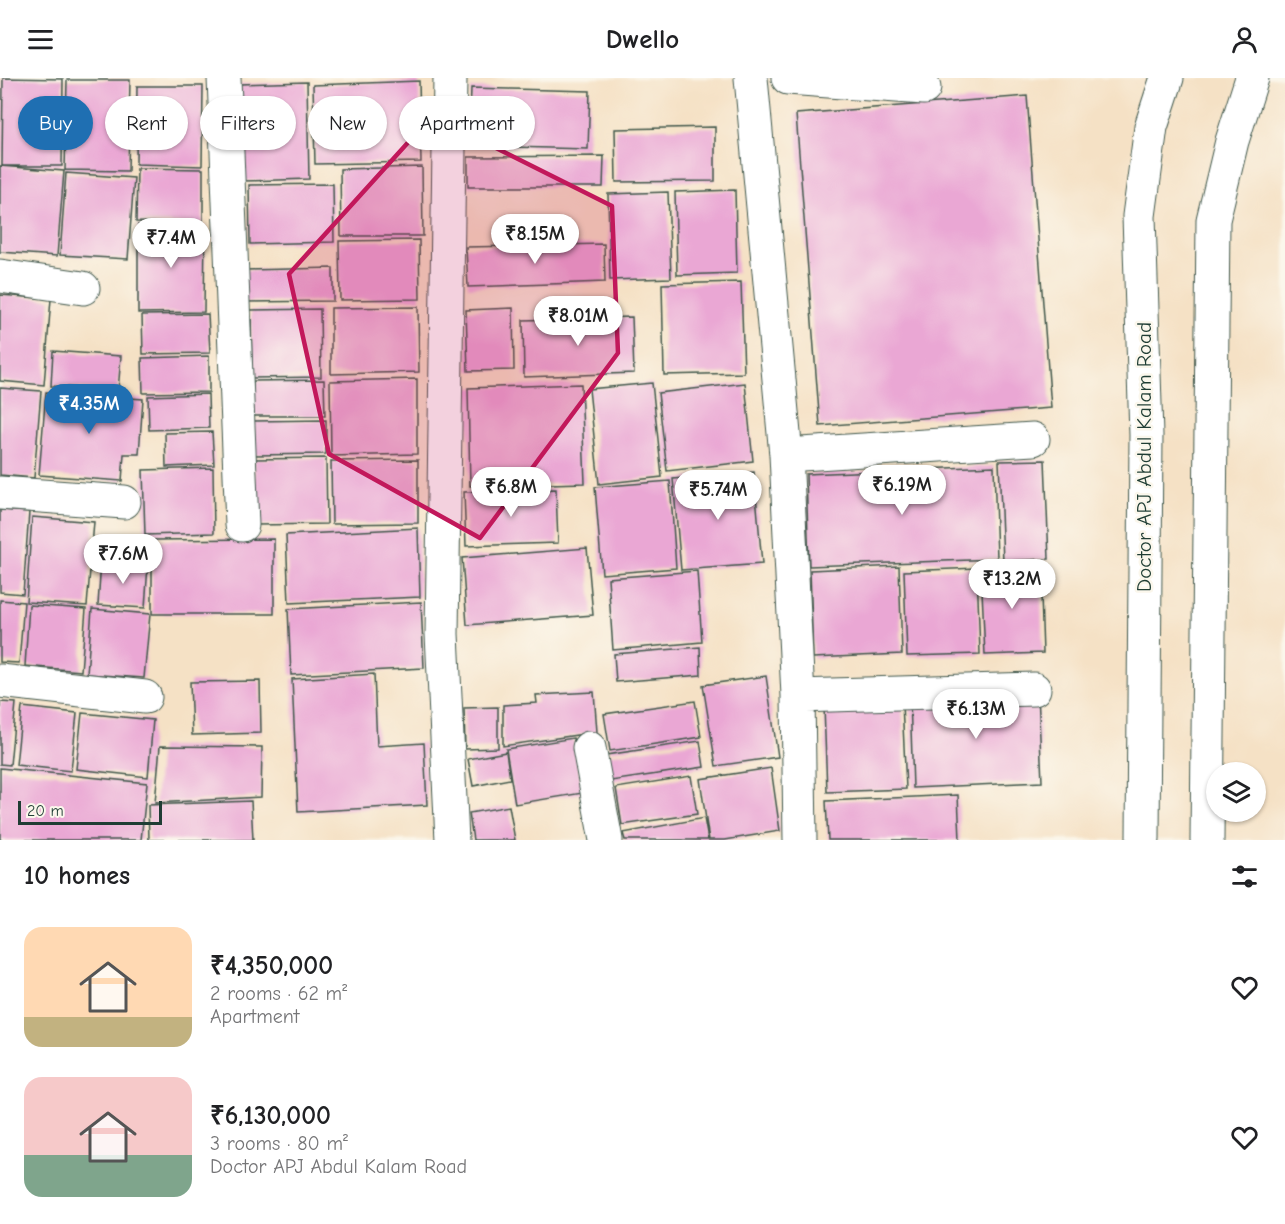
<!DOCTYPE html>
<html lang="en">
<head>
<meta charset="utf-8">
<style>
  body { margin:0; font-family:"Comic Neue",sans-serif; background:#f2f2f2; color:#202124; height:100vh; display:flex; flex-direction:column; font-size:22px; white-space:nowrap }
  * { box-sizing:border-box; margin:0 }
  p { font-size:20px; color:#757577 }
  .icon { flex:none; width:33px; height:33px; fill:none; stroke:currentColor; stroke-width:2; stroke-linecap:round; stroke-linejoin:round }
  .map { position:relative; height:762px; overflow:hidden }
  .side { display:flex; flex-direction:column; background:#fff; flex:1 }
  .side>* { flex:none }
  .guide { position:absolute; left:18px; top:18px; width:600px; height:54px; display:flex; gap:12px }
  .buttons { position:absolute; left:1206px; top:684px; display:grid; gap:12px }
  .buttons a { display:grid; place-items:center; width:60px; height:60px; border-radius:50%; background:#fff; box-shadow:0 2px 4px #0004; font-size:30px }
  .scale { position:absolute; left:18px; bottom:15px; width:144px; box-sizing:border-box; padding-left:6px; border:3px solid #1f3d34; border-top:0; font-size:16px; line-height:21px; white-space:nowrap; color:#1f3d34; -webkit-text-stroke:4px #fbf7ec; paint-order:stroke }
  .price { position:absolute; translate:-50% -51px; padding:0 14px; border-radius:21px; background:#fff; color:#222; font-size:20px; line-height:39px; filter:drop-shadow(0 2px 3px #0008) }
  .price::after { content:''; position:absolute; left:50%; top:36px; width:18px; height:14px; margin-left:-9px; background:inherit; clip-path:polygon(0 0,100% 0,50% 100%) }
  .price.current { background:#1f6fb2; color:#fff }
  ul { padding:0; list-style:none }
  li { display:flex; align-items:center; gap:18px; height:150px; padding:0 24px }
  li span { display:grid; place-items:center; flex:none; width:168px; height:120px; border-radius:18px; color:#555 }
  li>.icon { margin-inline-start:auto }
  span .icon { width:72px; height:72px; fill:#fffc; stroke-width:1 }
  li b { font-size:26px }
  h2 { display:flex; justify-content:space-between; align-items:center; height:72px; padding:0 24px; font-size:26px }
  .pill { padding:0 21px; border-radius:27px; background:#fff; box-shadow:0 2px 4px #0004; font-size:21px; line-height:54px }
  .pill.current { background:#1f6fb2; color:#fff }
  header { display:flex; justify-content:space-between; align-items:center; height:78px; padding:0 24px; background:#fff; font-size:27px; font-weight:800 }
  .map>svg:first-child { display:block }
</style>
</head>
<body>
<header><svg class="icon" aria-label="menu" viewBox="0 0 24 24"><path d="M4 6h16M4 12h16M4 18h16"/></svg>Dwello<svg class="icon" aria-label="person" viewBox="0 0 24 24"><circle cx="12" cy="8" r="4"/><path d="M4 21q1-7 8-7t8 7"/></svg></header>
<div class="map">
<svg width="1285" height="762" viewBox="0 0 1285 762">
  <rect width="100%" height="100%" fill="#fbf7ec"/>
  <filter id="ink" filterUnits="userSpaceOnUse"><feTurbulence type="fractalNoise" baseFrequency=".0167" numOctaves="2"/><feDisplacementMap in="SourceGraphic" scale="12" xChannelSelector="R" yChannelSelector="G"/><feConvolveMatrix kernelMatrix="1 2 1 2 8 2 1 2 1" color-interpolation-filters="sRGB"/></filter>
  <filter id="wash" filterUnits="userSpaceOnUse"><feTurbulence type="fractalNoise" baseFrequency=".008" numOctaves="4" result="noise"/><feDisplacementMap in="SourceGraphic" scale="24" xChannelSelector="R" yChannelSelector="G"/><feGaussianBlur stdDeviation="1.35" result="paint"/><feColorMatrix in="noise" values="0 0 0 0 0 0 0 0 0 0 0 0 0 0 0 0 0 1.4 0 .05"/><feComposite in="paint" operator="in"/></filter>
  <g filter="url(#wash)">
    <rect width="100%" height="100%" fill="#f5e1c5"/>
    <g id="blocks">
      <path fill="#eaa7d4" d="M3,0L63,1L62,88H2Z
        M67,2H130L128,93L65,92Z
        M419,3L421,84L315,86L313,7Z
        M307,4L309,101L243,103L240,6Z
        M137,8H203L202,88L136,86Z
        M471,10L590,13L588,71L469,68Z
        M1027,18L1051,330L820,348L796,36Z
        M715,49V103L616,104L615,51Z
        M604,78L603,109H468V79Z
        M0,88L64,93L57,178L0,174Z
        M422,89L423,158H341L340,91Z
        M137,90L203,91V146L136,144Z
        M66,95L134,100L128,181L60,177Z
        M333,106L334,164L250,166L249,107Z
        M735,112L737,195L677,197L675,114Z
        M668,114L671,200L610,202L608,116Z
        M138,147L205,148L204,234L138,235Z
        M419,162L420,221L340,222L339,163Z
        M604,166L605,204L468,209L466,169Z
        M333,190V223L245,224V192Z
        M741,204L744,295L664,297L662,206Z
        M0,217L51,221L44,307L0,303Z
        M418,229L419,294L331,296V230Z
        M513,230L514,292L468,293L466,232Z
        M320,231L321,299L252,300L251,232Z
        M208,236L210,275L143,276L142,237Z
        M632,239L634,295L524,299L523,242Z
        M53,273L121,278L118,313L51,308Z
        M209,278V314L143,315L142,280Z
        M417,301V376L331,378L330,303Z
        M324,302L325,338H252L253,303Z
        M652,305L662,399L599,406L589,311Z
        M745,305L753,383L667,393L658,315Z
        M581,306L585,405L470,408L468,310Z
        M0,310L41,313L34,400L0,397Z
        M46,314L143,321L139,376H124L122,403L39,397Z
        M208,316L209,350L149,352L148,318Z
        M326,342V376L253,377V343Z
        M212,354L214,387L166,389L165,355Z
        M326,380L327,446L256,447L254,381Z
        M418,382V445L332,446L331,383Z
        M1045,382L1049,481L1003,483L999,383Z
        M994,388L997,481L809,488L806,396Z
        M213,390L214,455L145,457L143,392Z
        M754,394L762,486L681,492L673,401Z
        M670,403L676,490L602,496L595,409Z
        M556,411L558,465L466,468L464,414Z
        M0,432L29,434L23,516L0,514Z
        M32,439L94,444L87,528L26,524Z
        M418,450L420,519L289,525L286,457Z
        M274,461V536H152V462Z
        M587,470L593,537L467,547L462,480Z
        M101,483L148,487L145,530L98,527Z
        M899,488L902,576L813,580L810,492Z
        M1040,488L1043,575L985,577L981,490Z
        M977,490L980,576L907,578L904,493Z
        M697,493L702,564L613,572L608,500Z
        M0,522L24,524L19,585L0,584Z
        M421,524L424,590L291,597L288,531Z
        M29,527L86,531L81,593L25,588Z
        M92,531L150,536L144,600L87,596Z
        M700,569L701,597L616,604L614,576Z
        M374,596L377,668L424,665L427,727L298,734L292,601Z
        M766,598L778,679L716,688L703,607Z
        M260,603L261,655L192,657L190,604Z
        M594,614L597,654L503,668V627L537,625L536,617Z
        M1038,615L1042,704L913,710L910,620Z
        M695,623L701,659L610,673L604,636Z
        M0,624L16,625L10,687L0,686Z
        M902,625L906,711L827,714L824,628Z
        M22,629L77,635L71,693L16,687Z
        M498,629V670L465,671L464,630Z
        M82,635L153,642L148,699L76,691Z
        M573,660L583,715L515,726L506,671Z
        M700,663L704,689L611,703L606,677Z
        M160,668L262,669L261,719L155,725Z
        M506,674L510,701L473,708L468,681Z
        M0,690L147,705L141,762H0Z
        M771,690L780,753L725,762H709L700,701Z
        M691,698L697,736L622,747L616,710Z
        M958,717L960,762H828L826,723Z
        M251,723L253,762H149L148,727Z
        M509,728L515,762H473L469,735Z
        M704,740L708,762H625L623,755Z"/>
    </g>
  </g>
  <g filter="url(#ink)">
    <use href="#blocks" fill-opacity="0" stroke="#3f564a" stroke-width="1.5"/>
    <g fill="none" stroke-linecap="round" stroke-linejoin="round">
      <defs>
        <path id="minor" d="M224,0L242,447
          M450,0L442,556L452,762
          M751,0L786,377L798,618L800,762
          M788,0L924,10
          M0,198L83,210
          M786,377L1033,361
          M0,415L124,424
          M0,603L145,619
          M798,618L1034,611
          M589,670L606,762
          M1143,762L1146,357L1139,138L1151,49L1167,0
          M1207,762L1213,142L1232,63L1252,0"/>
      </defs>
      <use href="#minor" stroke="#3f564a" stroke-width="35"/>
      <use href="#minor" stroke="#fff" stroke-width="33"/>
    </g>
  </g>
  <path fill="#c2185b" fill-opacity="0.2" stroke="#c2185b" stroke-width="4.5" stroke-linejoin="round" d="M432,38L612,128L618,275L480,460L329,376L289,196Z"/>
  <g text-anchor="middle" stroke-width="5" stroke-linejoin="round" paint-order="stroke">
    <g font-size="21" fill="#1f3d34" stroke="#fbf7ec">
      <text transform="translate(1144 379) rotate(-90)" y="7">Doctor APJ Abdul Kalam Road</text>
    </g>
  </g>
</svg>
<div class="buttons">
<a><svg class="icon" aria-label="layers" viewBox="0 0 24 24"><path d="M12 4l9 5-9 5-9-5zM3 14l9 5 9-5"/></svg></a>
</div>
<div class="scale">20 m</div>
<b class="price" style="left:535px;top:187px">₹8.15M</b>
<b class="price" style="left:171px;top:191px">₹7.4M</b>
<b class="price" style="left:578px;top:269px">₹8.01M</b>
<b class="price current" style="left:89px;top:357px">₹4.35M</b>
<b class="price" style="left:902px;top:438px">₹6.19M</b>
<b class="price" style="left:511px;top:440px">₹6.8M</b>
<b class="price" style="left:718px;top:443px">₹5.74M</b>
<b class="price" style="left:123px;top:507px">₹7.6M</b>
<b class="price" style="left:1012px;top:532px">₹13.2M</b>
<b class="price" style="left:976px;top:662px">₹6.13M</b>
<div class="guide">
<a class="pill current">Buy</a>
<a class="pill">Rent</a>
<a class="pill">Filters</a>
<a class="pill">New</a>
<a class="pill">Apartment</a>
</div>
</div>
<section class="side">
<h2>10 homes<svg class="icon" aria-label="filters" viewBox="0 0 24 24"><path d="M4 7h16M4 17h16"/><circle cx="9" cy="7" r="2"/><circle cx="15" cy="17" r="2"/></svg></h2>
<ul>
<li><span style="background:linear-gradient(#ffd9b3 75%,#c2b280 0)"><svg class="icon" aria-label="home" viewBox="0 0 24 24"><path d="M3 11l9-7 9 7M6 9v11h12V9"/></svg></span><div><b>₹4,350,000</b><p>2 rooms · 62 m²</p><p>Apartment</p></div><svg class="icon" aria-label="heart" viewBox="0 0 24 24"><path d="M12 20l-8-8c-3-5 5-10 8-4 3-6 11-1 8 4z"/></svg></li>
<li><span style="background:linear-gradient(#f6c9c9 65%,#7fa58c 0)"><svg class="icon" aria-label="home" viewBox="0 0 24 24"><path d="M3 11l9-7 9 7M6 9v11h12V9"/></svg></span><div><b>₹6,130,000</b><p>3 rooms · 80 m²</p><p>Doctor APJ Abdul Kalam Road</p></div><svg class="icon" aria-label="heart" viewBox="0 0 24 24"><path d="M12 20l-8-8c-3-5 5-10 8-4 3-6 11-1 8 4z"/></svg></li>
</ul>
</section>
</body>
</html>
